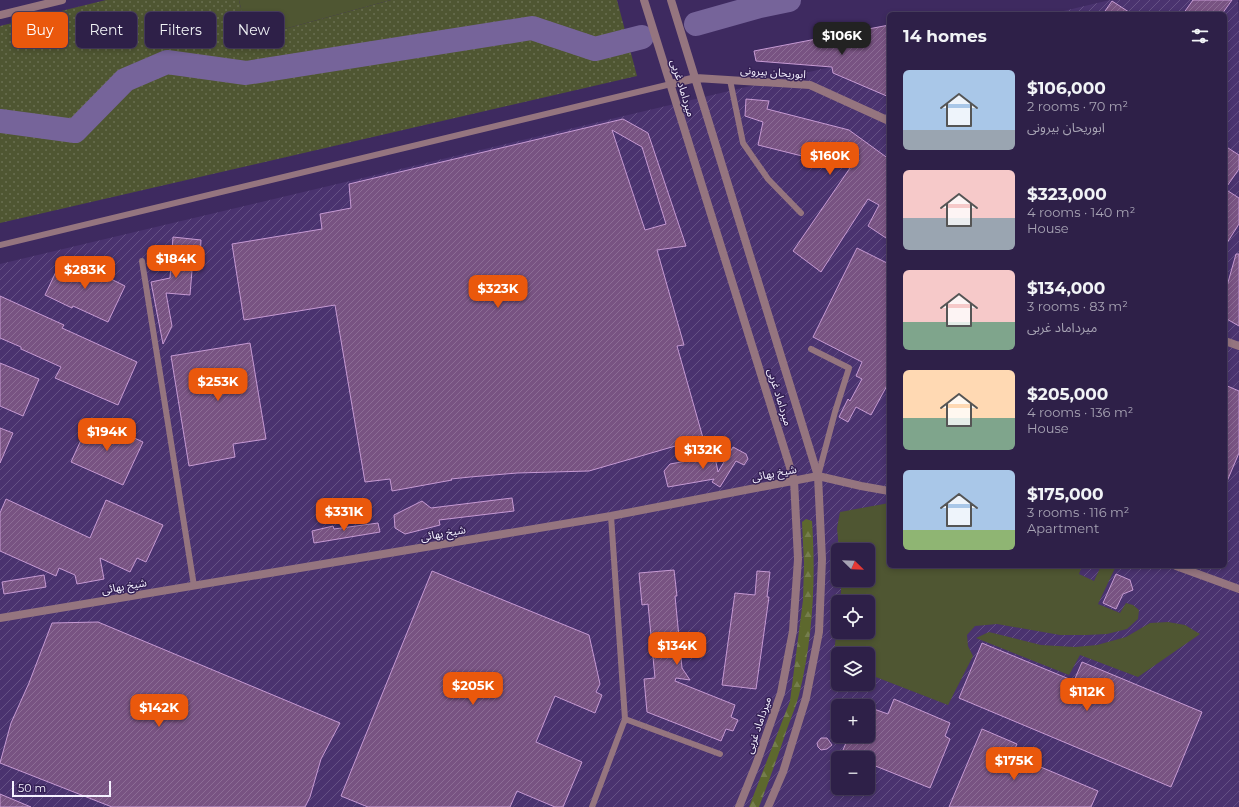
<!DOCTYPE html>
<html lang="en">
<head>
<meta charset="utf-8">
<style>
  body { margin:0; font-family:Montserrat,"Noto Sans Arabic",sans-serif; background:#36284f; color:#f1f3f6; height:100vh; display:flex; flex-direction:column; font-size:15px; white-space:nowrap }
  * { box-sizing:border-box; margin:0 }
  p { font-size:13px; color:#a7a3b4 }
  .icon { flex:none; width:22px; height:22px; fill:none; stroke:currentColor; stroke-width:2; stroke-linecap:round; stroke-linejoin:round }
  .map { position:relative; flex:1; overflow:hidden }
  .sheet { position:absolute; left:887px; top:12px; width:340px; height:556px; display:flex; flex-direction:column; background:#2e2048; border-radius:6px; box-shadow:0 2px 6px #0003,0 0 0 1px #493e60 }
  .sheet>* { flex:none }
  .hud { position:absolute; left:12px; top:12px; width:380px; height:36px; display:flex; gap:8px }
  .needle { width:26px; rotate:113deg }
  .fabs { position:absolute; left:831px; top:543px; display:grid; gap:8px }
  .fabs a { display:grid; place-items:center; width:44px; height:44px; border-radius:6px; background:#2e2048; box-shadow:0 2px 6px #0003,0 0 0 1px #493e60; font-size:20px }
  .scale { position:absolute; left:12px; bottom:10px; width:99px; box-sizing:border-box; padding-left:4px; border:2px solid #f5f1ff; border-top:0; font-size:11px; line-height:14px; white-space:nowrap; color:#f5f1ff; -webkit-text-stroke:3px #342055; paint-order:stroke }
  .price { position:absolute; translate:-50% -34px; padding:0 9px; border-radius:8px; background:#ea580c; color:#fff; font-size:13px; line-height:26px; filter:drop-shadow(0 1px 2px #0008) }
  .price::after { content:''; position:absolute; left:50%; top:24px; width:12px; height:9px; margin-left:-6px; background:inherit; clip-path:polygon(0 0,100% 0,50% 100%) }
  .price.on { background:#222; color:#fff }
  ul { padding:0; list-style:none }
  li { display:flex; align-items:center; gap:12px; height:100px; padding:0 16px }
  li span { display:grid; place-items:center; flex:none; width:112px; height:80px; border-radius:6px; color:#555 }
  li>.icon { margin-inline-start:auto }
  span .icon { width:48px; height:48px; fill:#fffc; stroke-width:1 }
  li b { font-size:17px }
  h2 { display:flex; justify-content:space-between; align-items:center; height:48px; padding:0 16px; font-size:17px }
  .pill { padding:0 14px; border-radius:6px; background:#2e2048; box-shadow:0 2px 6px #0003,0 0 0 1px #493e60; font-size:14px; line-height:36px }
  .pill.on { background:#ea580c; color:#fff }
  .map>svg:first-child { display:block }
</style>
</head>
<body>
<div class="map">
<svg width="1239" height="807" viewBox="0 0 1239 807">
  <defs>
    <pattern id="industrial-furrows" width="10" height="10" patternUnits="userSpaceOnUse"><rect width="10" height="10" fill="#4a336f"/><path d="M-1 1l2-2M0 10L10 0M9 11l2-2" fill="none" stroke="#655185"/></pattern>
    <pattern id="forest-firs" width="22" height="20" patternUnits="userSpaceOnUse"><rect width="22" height="20" fill="#5d682d"/><path d="M5 1l3.5 6h-7zM16 11l3.5 6h-7z" fill="#757e4c"/></pattern>
    <pattern id="garden-dots" width="8" height="8" patternUnits="userSpaceOnUse"><rect width="8" height="8" fill="#4f5632"/><path d="M2 2h.1M6 6h.1" fill="none" stroke="#696f51" stroke-width="1.8" stroke-linecap="round"/></pattern>
    <pattern id="building-hatch" width="6" height="6" patternUnits="userSpaceOnUse"><rect width="6" height="6" fill="#785382"/><path d="M-1 1l2-2M0 6l6-6M5 7l2-2" fill="none" stroke="#8c6c95"/></pattern>
  </defs>
  <rect width="100%" height="100%" fill="#3e2a60"/>
  <path fill="url(#industrial-furrows)" fill-rule="evenodd" d="M1110,0H1238L1239,23V807H0V264L889,53V566H1225V14H1051ZM838,550H868V580H838ZM838,602H868V632H838ZM838,654H868V684H838ZM838,706H868V736H838ZM838,758H868V788H838Z"/>
  <path fill="#4f5632" d="M239,0H391L248,39Z
    M889,503V566H1082L1079,574L1094,581L1101,566H1116L1098,604L1120,613L1126,603L1133,605L1139,610L1138,619L1127,629L1107,634L1086,635H1060L997,624L975,626L967,635L968,646L973,656L948,705L868,674V654H838V662L833,661L838,619V632H868V602H840L841,591V580H868V550H839L837,528L840,512Z
    M1168,622L1185,625L1200,634L1138,677L1080,655L1069,675L976,638L989,632L1041,645L1075,647L1097,645L1126,637L1150,623Z"/>
  <path fill="url(#forest-firs)" d="M806,519L812,521C816,579 813,639 799,695C796,706 791,718 787,729C778,756 769,781 759,807H749L790,701L803,600L804,563L802,522Z"/>
  <path fill="url(#garden-dots)" d="M106,0H239L248,39L391,0H617L637,76L0,223V26Z"/>
  <g fill="none" stroke-linecap="round" stroke-linejoin="round">
    <path stroke="#76649a" stroke-width="24" d="M696,24L760,6L789,0
      M0,121L75,131L125,80L167,62L246,73L532,28L595,49L642,37"/>
  </g>
  <path fill="url(#building-hatch)" stroke="#c69ad3" fill-rule="evenodd" d="M1193,0H1232L1222,14H1183Z
    M1112,1L1132,14H1103Z
    M889,25V97L833,73L832,67L756,61L754,51Z
    M746,99L769,101L767,109L849,130L889,159V240L868,226L879,205L868,199L821,272L793,251L850,168L758,145L763,122L745,116Z
    M623,119L648,133L686,246L657,250L684,345L677,346L703,438L589,471L517,473L470,477L451,479L452,480L392,491L390,479L365,482L335,305L244,320L232,244L322,229L320,214L351,208L349,184ZM612,130L642,147L666,224L645,230Z
    M1225,146L1239,155V169L1225,189L1239,198V224L1225,246Z
    M173,237L201,240L200,258H193L190,295L166,293L172,326L163,344L151,282L170,278Z
    M857,248L889,264V382L871,415L856,407L848,422L839,417L848,399L850,401L862,379L856,376L862,362L813,337Z
    M1236,254H1239V326L1225,318V293Z
    M62,259L100,276L101,274L125,286L108,322L73,306L72,308L45,295Z
    M0,296L64,325L62,328L137,362L118,405L55,378L61,367L21,349V347L0,338Z
    M250,343L266,439L233,444L235,457L189,466L171,356Z
    M0,363L39,379L23,416L0,406Z
    M1225,385L1239,391V453L1225,486Z
    M91,418L143,442L123,485L71,462Z
    M0,428L13,433L0,463Z
    M733,447L746,454L748,459L744,465L736,461L720,487L712,482L714,479L668,487L664,471L670,464L709,457L716,462L718,472Z
    M512,498L514,511L439,520L440,525L405,534L395,528L394,515L422,501L431,508Z
    M6,499L90,538L106,500L163,525L146,562L137,558L130,572L100,558L104,579L77,584L75,575L59,568L56,576L0,551V513Z
    M378,523L380,532L314,543L312,531L333,526L334,529Z
    M674,570L677,596H675L682,668L690,680L676,678L675,681L735,705L731,717L738,720L733,731L726,729L721,741L647,712L644,679L655,678L648,604L642,605L639,573Z
    M432,571L589,635L600,684L596,692L602,695L595,713L555,696L536,742L582,762L563,807H555L517,791L510,807H368L341,796Z
    M757,571L770,572L767,597H769L756,689L722,685L735,593L755,595Z
    M1116,574L1130,580L1133,590L1123,594L1116,609L1103,603Z
    M44,575L46,587L4,594L2,582Z
    M98,622L340,723L321,759L310,797L305,807H112L0,763L11,723L29,683L52,623Z
    M982,643L1074,681L1082,662L1202,712L1171,787L959,698Z
    M894,699L950,723L945,736L950,739L930,788L868,763V758L843,750L849,736H868V707L888,714Z
    M982,729L1017,744L1012,755L1098,791L1091,807H949Z
    M821,738H827L832,745L827,749L821,750L818,747L817,743Z
    M0,794L31,807H0Z"/>
  <g fill="none" stroke-linecap="round" stroke-linejoin="round">
    <path stroke="#95757f" stroke-width="6" d="M730,80L743,143L768,179L801,213
      M0,245L671,84
      M142,261L194,586
      M811,349L849,368L835,412L818,476
      M625,719L720,754
      M592,807L625,719L611,516"/>
    <path stroke="#95757f" stroke-width="8" d="M644,0L794,480L798,559L793,631L781,693L757,762L739,807
      M671,0L818,476L822,559L819,632L806,698L783,772L768,807
      M0,15L62,0
      M671,84L696,78L810,85L889,121
      M1225,341L1239,346
      M1176,566L1239,589
      M0,618L611,516L818,476L861,486L889,491"/>
  </g>
  <g text-anchor="middle" stroke-width="3" stroke-linejoin="round" paint-order="stroke">
    <g font-size="11" fill="#f5f1ff" stroke="#342055">
      <text transform="translate(773 72) rotate(4)" y="4">ابوریحان بیرونی</text>
      <text transform="translate(683 88) rotate(73)" y="4">میرداماد غربی</text>
      <text transform="translate(780 397) rotate(73)" y="4">میرداماد غربی</text>
      <text transform="translate(774 473) rotate(-11)" y="4">شیخ بهائی</text>
      <text transform="translate(443 533) rotate(-10)" y="4">شیخ بهائی</text>
      <text transform="translate(124 586) rotate(-10)" y="4">شیخ بهائی</text>
      <text transform="translate(758 725) rotate(-71)" y="4">میرداماد غربی</text>
    </g>
  </g>
</svg>
<div class="fabs">
<a><svg class="needle" viewBox="-14 -14 28 28"><path d="M0-13l5 13h-10z" fill="#e53935"/><path d="M0 13l5-13h-10z" fill="#a7a3b4"/></svg></a>
<a><svg class="icon" aria-label="locate" viewBox="0 0 24 24"><circle cx="12" cy="12" r="6"/><path d="M12 2v4M12 18v4M2 12h4M18 12h4"/></svg></a>
<a><svg class="icon" aria-label="layers" viewBox="0 0 24 24"><path d="M12 4l9 5-9 5-9-5zM3 14l9 5 9-5"/></svg></a>
<a>+</a>
<a>−</a>
</div>
<div class="scale">50 m</div>
<b class="price on" style="left:842px;top:56px">$106K</b>
<b class="price" style="left:830px;top:176px">$160K</b>
<b class="price" style="left:176px;top:279px">$184K</b>
<b class="price" style="left:85px;top:290px">$283K</b>
<b class="price" style="left:498px;top:309px">$323K</b>
<b class="price" style="left:218px;top:402px">$253K</b>
<b class="price" style="left:107px;top:452px">$194K</b>
<b class="price" style="left:703px;top:470px">$132K</b>
<b class="price" style="left:344px;top:532px">$331K</b>
<b class="price" style="left:677px;top:666px">$134K</b>
<b class="price" style="left:473px;top:706px">$205K</b>
<b class="price" style="left:1087px;top:712px">$112K</b>
<b class="price" style="left:159px;top:728px">$142K</b>
<b class="price" style="left:1014px;top:781px">$175K</b>
<div class="hud">
<a class="pill on">Buy</a>
<a class="pill">Rent</a>
<a class="pill">Filters</a>
<a class="pill">New</a>
</div>
<section class="sheet">
<h2>14 homes<svg class="icon" aria-label="filters" viewBox="0 0 24 24"><path d="M4 7h16M4 17h16"/><circle cx="9" cy="7" r="2"/><circle cx="15" cy="17" r="2"/></svg></h2>
<ul>
<li><span style="background:linear-gradient(#a9c7e8 75%,#9aa5b1 0)"><svg class="icon" aria-label="home" viewBox="0 0 24 24"><path d="M3 11l9-7 9 7M6 9v11h12V9"/></svg></span><div><b>$106,000</b><p>2 rooms · 70 m²</p><p>ابوریحان بیرونی</p></div></li>
<li><span style="background:linear-gradient(#f6c9c9 60%,#9aa5b1 0)"><svg class="icon" aria-label="home" viewBox="0 0 24 24"><path d="M3 11l9-7 9 7M6 9v11h12V9"/></svg></span><div><b>$323,000</b><p>4 rooms · 140 m²</p><p>House</p></div></li>
<li><span style="background:linear-gradient(#f6c9c9 65%,#7fa58c 0)"><svg class="icon" aria-label="home" viewBox="0 0 24 24"><path d="M3 11l9-7 9 7M6 9v11h12V9"/></svg></span><div><b>$134,000</b><p>3 rooms · 83 m²</p><p>میرداماد غربی</p></div></li>
<li><span style="background:linear-gradient(#ffd9b3 60%,#7fa58c 0)"><svg class="icon" aria-label="home" viewBox="0 0 24 24"><path d="M3 11l9-7 9 7M6 9v11h12V9"/></svg></span><div><b>$205,000</b><p>4 rooms · 136 m²</p><p>House</p></div></li>
<li><span style="background:linear-gradient(#a9c7e8 75%,#8fb573 0)"><svg class="icon" aria-label="home" viewBox="0 0 24 24"><path d="M3 11l9-7 9 7M6 9v11h12V9"/></svg></span><div><b>$175,000</b><p>3 rooms · 116 m²</p><p>Apartment</p></div></li>
</ul>
</section>
</div>
</body>
</html>
